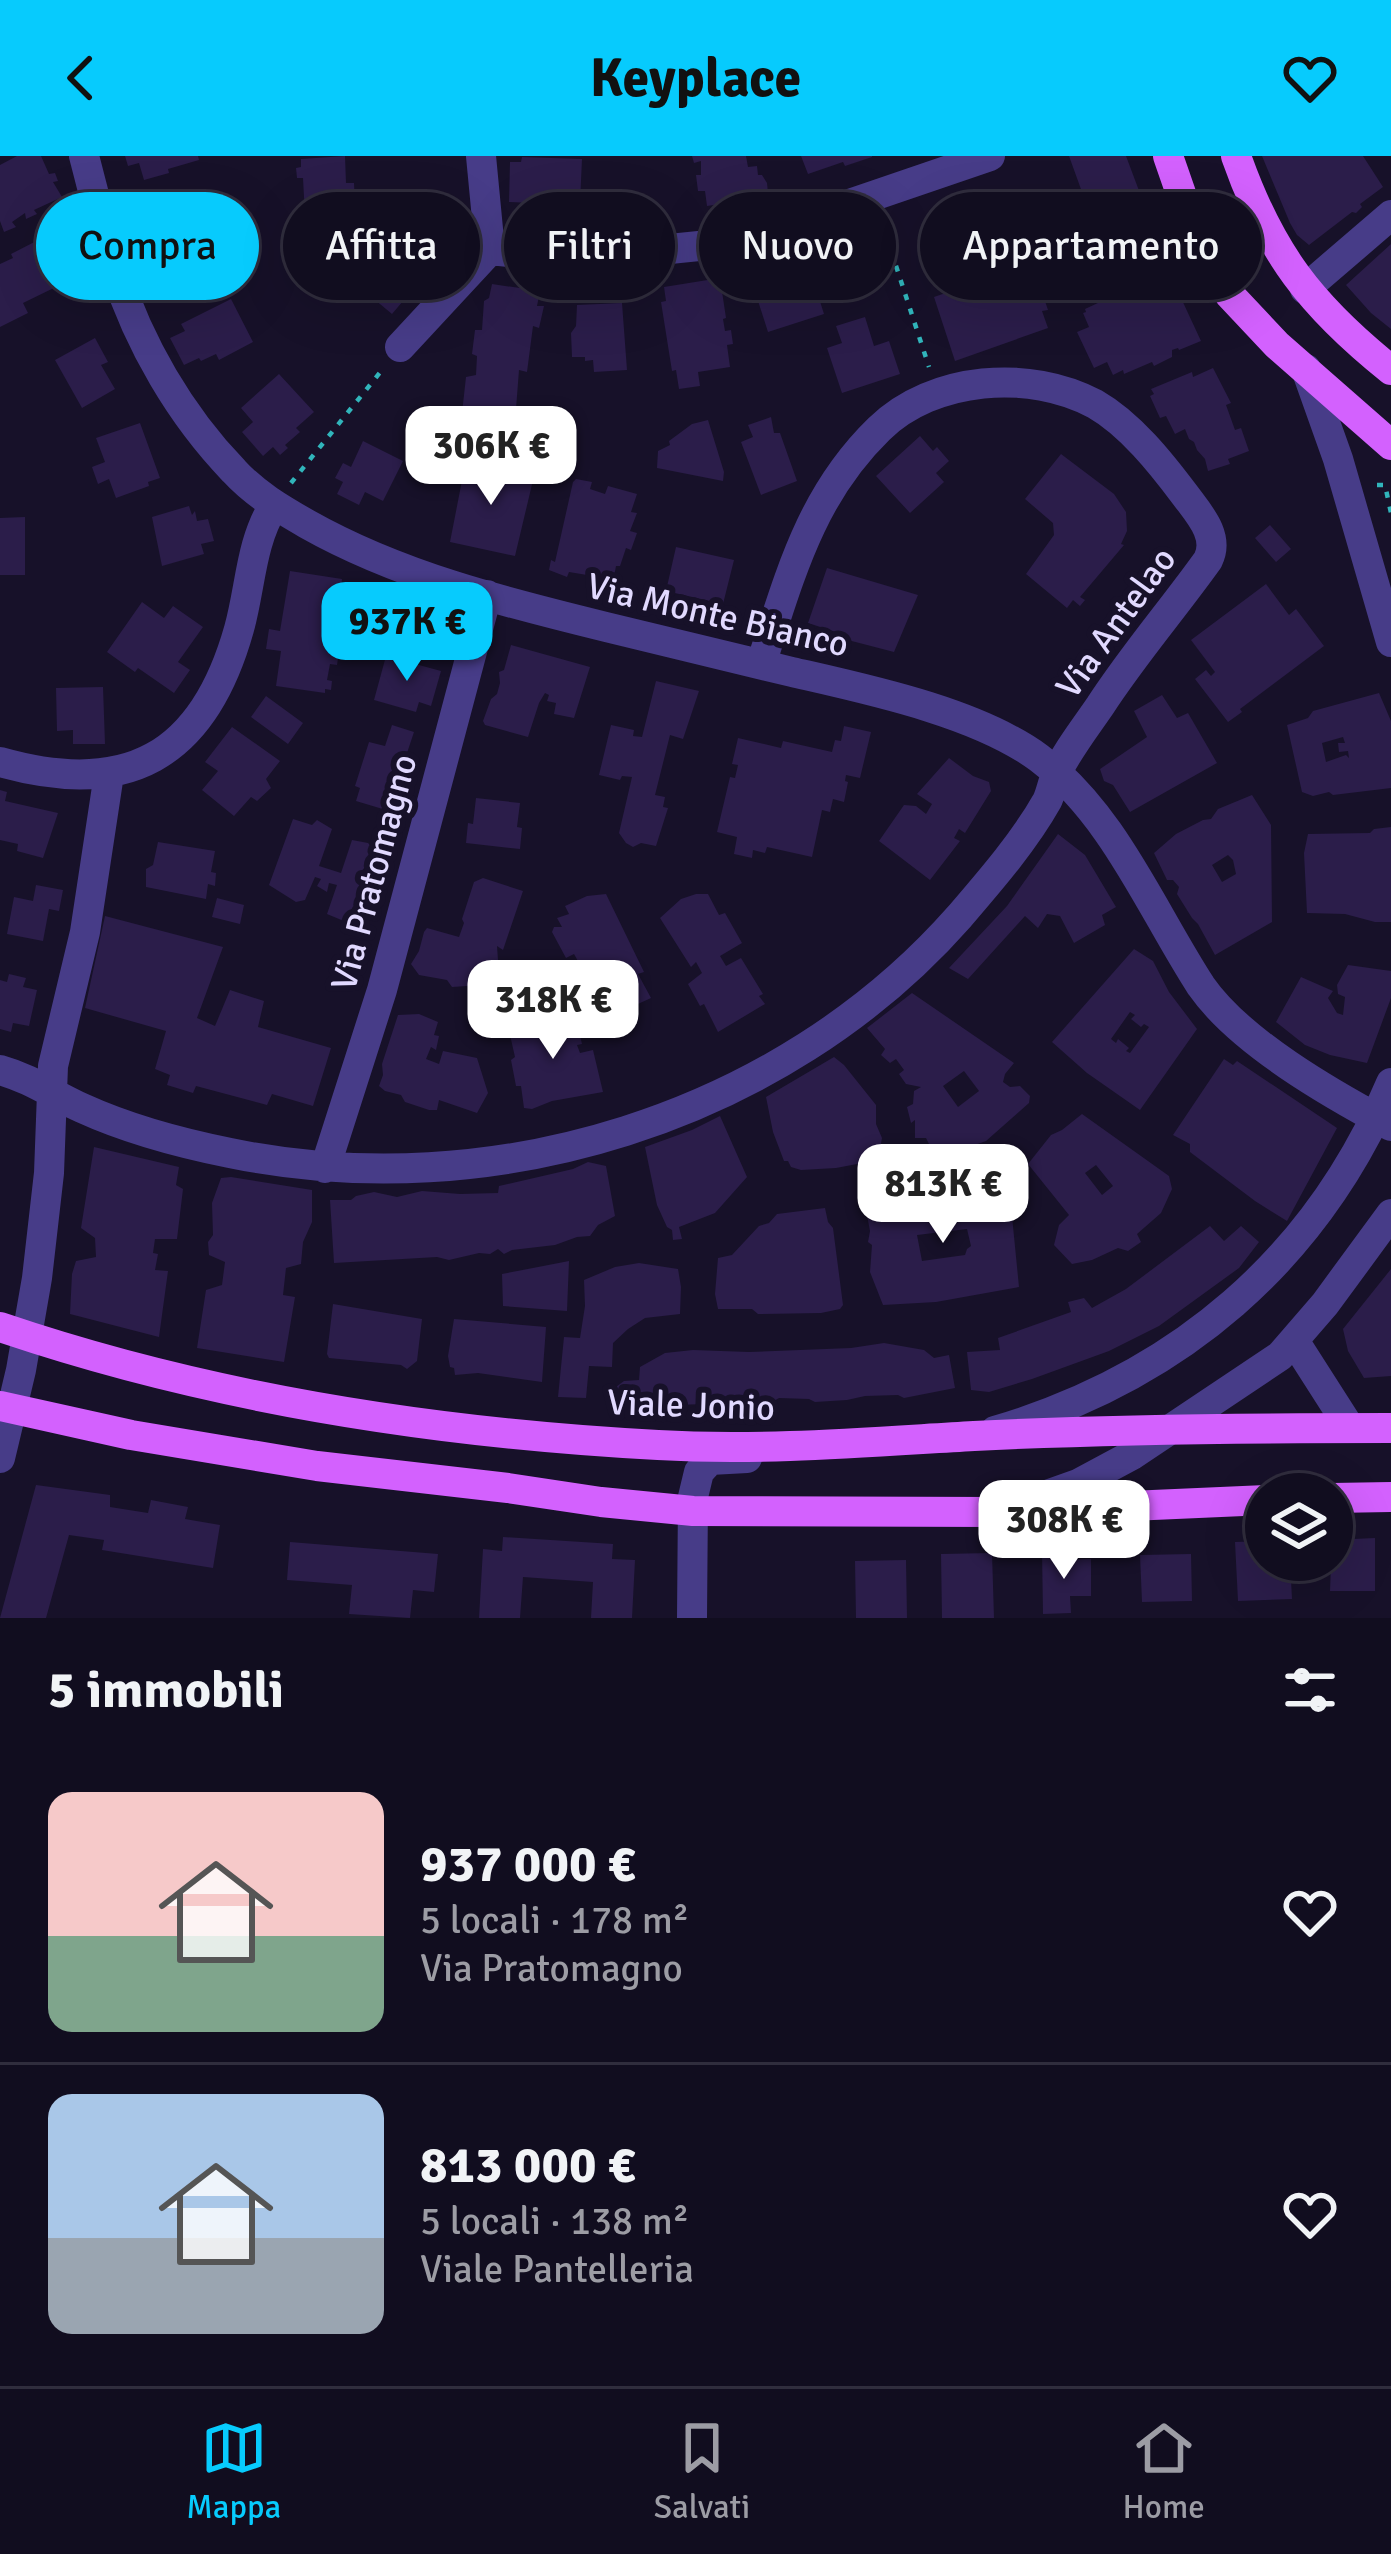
<!DOCTYPE html>
<html lang="it">
<head>
<meta charset="utf-8">
<style>
  body { margin:0; font-family:Signika,sans-serif; background:#1e1b2c; color:#f1f3f6; height:100vh; display:flex; flex-direction:column; font-size:45px; white-space:nowrap }
  * { box-sizing:border-box; margin:0 }
  p { font-size:39px; color:#9c9ca4 }
  .icon { flex:none; width:66px; height:66px; fill:none; stroke:currentColor; stroke-width:2; stroke-linecap:round; stroke-linejoin:round }
  .map { position:relative; height:1462px; overflow:hidden }
  .drawer { display:flex; flex-direction:column; background:#110d1f; flex:1 }
  .drawer>* { flex:none }
  .banner { position:absolute; left:36px; top:36px; width:1320px; height:108px; display:flex; gap:24px }
  .tools { position:absolute; left:1245px; top:1317px; display:grid; gap:24px }
  .tools a { display:grid; place-items:center; width:108px; height:108px; border-radius:50%; background:#110d1f; box-shadow:0 12px 48px #0002,0 0 0 3px #302d3d; font-size:60px }
  .price { position:absolute; translate:-50% -102px; padding:0 27px; border-radius:24px; background:#fff; color:#222; font-size:39px; line-height:78px; filter:drop-shadow(0 3px 6px #0008) }
  .price::after { content:''; position:absolute; left:50%; top:72px; width:36px; height:27px; margin-left:-18px; background:inherit; clip-path:polygon(0 0,100% 0,50% 100%) }
  .price.selected { background:#07cbfd; color:#111 }
  ul { padding:0; list-style:none }
  li { display:flex; align-items:center; gap:36px; height:300px; padding:0 48px }
  li+li { border-top:3px solid #302d3d }
  li span { display:grid; place-items:center; flex:none; width:336px; height:240px; border-radius:24px; color:#555 }
  li>.icon { margin-inline-start:auto }
  span .icon { width:144px; height:144px; fill:#fffc; stroke-width:1 }
  li b { font-size:51px }
  h2 { display:flex; justify-content:space-between; align-items:center; height:144px; padding:0 48px; font-size:51px }
  .chip { padding:0 42px; border-radius:54px; background:#110d1f; box-shadow:0 12px 48px #0002,0 0 0 3px #302d3d; font-size:42px; line-height:108px }
  .chip.selected { background:#07cbfd; color:#111 }
  header { display:flex; justify-content:space-between; align-items:center; height:156px; padding:0 48px; background:#07cbfd; color:#111; font-size:54px; font-weight:700 }
  .dock { display:flex; justify-content:space-around; align-items:center; height:168px; border-top:3px solid #302d3d; background:#110d1f; font-size:33px; color:#9c9ca4 }
  .dock a { display:grid; justify-items:center; gap:6px }
  .dock .selected { color:#07cbfd }
  .map>svg:first-child { display:block }
</style>
</head>
<body>
<header><svg class="icon" aria-label="back" viewBox="0 0 24 24"><path d="M15 5l-7 7 7 7"/></svg>Keyplace<svg class="icon" aria-label="heart" viewBox="0 0 24 24"><path d="M12 20l-8-8c-3-5 5-10 8-4 3-6 11-1 8 4z"/></svg></header>
<div class="map">
<svg width="1391" height="1462" viewBox="0 0 1391 1462">
  <rect width="100%" height="100%" fill="#171129"/>
  <path fill="#2b1d4a" fill-rule="evenodd" d="M17,0H41L49,18L55,17L58,25L53,26L62,41L34,54L37,58L26,63L25,57L12,66L16,71L4,76L0,65V9Z
    M125,0H198L199,4L168,13L169,17L144,24L139,7L128,10Z
    M345,0L346,27H354L355,49H348L349,58L305,60L303,22H297L296,12L301,11V3Z
    M692,0H746L748,11L757,10L758,19H762L767,27L768,37L764,38L766,41L707,50L705,35H698L696,19H701V5L694,7Z
    M801,0H872V1L845,10L843,6L808,18Z
    M1069,0H1126L1159,88L1137,96L1139,100L1118,108L1116,105L1108,108Z
    M1262,0H1363L1383,31L1360,48L1362,51L1356,57L1352,56L1309,89L1297,79L1290,67Z
    M522,1L582,3L580,47H554V53L534,52V47L509,46L510,6H521Z
    M207,44L221,91L178,103L172,83L158,88L150,61Z
    M974,48L989,97L949,111L941,86L946,84L938,60Z
    M50,78L71,111L59,117L64,127L23,147L28,157L0,171V108L13,102L11,98Z
    M404,84L428,104L425,109L431,112L392,158L356,128L383,96L389,101Z
    M1391,88V173L1371,157L1346,129Z
    M805,98L824,158L768,176L750,120L771,113L768,105L784,101L785,105Z
    M1027,109L1031,120L1036,118L1048,154L1042,155L1048,172L955,205L934,141Z
    M1168,114L1201,185L1179,194L1178,192L1172,194V201L1154,210L1152,206L1124,218L1123,214L1113,219L1107,206L1094,212L1077,176L1089,171L1083,157L1086,156L1085,153L1113,140L1110,134L1124,128L1127,133Z
    M720,122L726,162L723,163L725,175L731,174L733,188L727,189L730,211L698,216L700,230L679,233L676,214L672,215L661,146L666,145L664,131Z
    M492,128L540,135L537,150H544L539,172L533,170L527,216L519,214L515,266L462,257L466,221L476,219L477,200L472,198L475,174H482L484,145L489,142Z
    M231,143L253,186L219,204L216,198L201,205L199,202L184,209L170,182L185,175L181,168Z
    M622,147L627,214L594,216L593,204L585,205V201H572L571,177L576,170L577,149Z
    M865,161L874,190L889,185L900,218L842,237L827,192L842,187L836,170Z
    M95,182L108,206L101,209L115,233L82,252L55,204Z
    M1213,212L1231,247L1226,249L1235,274L1241,272L1249,295L1228,303L1230,308L1208,315L1205,303L1197,294L1194,286L1189,283L1185,273L1175,278L1166,260L1160,262L1150,240L1154,238L1151,233L1192,216L1193,221Z
    M279,218L314,256L296,272L300,276L285,289L288,292L280,299L273,291L263,300L242,276L253,266L241,252Z
    M771,261L774,277H780L797,325L761,339L741,286L753,281L748,269Z
    M708,264L724,316L723,325L657,312L658,295L670,289L669,285L692,268Z
    M140,267L160,322L148,326L149,330L116,342L109,323L98,328L92,311L105,306L96,282Z
    M920,280L933,295L937,291L949,305L936,317L944,326L910,357L876,320Z
    M363,285L403,305L383,345L365,336L359,349L337,338L343,326L335,322L343,307L351,311Z
    M1061,298L1114,338L1126,356L1127,375L1121,388L1124,389L1080,441L1085,444L1080,450L1073,444L1067,452L1026,418L1054,379L1053,367L1025,343Z
    M466,304L534,320L515,400L450,386Z
    M576,323L592,326L590,333L605,338L608,330L637,338L631,356L637,357L630,375L637,377L631,394L626,392L620,410H616L613,426L619,427L617,432L591,427L593,420L569,416L567,421L549,414L551,404L555,406L573,326Z
    M189,350L192,359L195,355L197,365L208,363L214,385L201,388L204,398L162,410L152,361Z
    M25,361V419H0V362Z
    M1270,369L1291,393L1276,406L1255,382Z
    M676,391L734,404L723,448L666,435Z
    M827,412L918,439L894,496L844,483L845,479L808,467Z
    M290,415L342,423L341,431L353,432L348,464L344,463L337,509L330,508L327,524L332,525L331,534L325,533V537L276,530L281,495L266,493L269,473L280,475Z
    M1266,428L1289,459L1296,453L1324,490L1240,553L1242,556L1228,566L1195,523L1206,514L1211,520L1215,516L1191,484Z
    M142,446L164,462L173,450L203,471L178,506L190,514L174,537L138,512L135,516L107,496Z
    M511,489L590,511L574,562L554,558L556,547L547,545L549,539L545,537L539,547L528,581L485,569L483,565L491,543L497,538L500,527L499,516L504,514Z
    M386,500L441,515L431,550L419,546L416,556L374,544Z
    M656,525L699,535L683,583L670,579L655,639L665,641L663,651L668,652L656,690L641,687L633,691L626,687L619,677L632,621L622,620L620,624L599,619L611,569L634,574L633,580L642,581Z
    M103,531L105,588H73V574L57,575L56,532Z
    M1379,537L1391,565V632L1333,639L1329,636L1313,640L1302,636L1287,569L1308,562L1313,555ZM1343,581L1345,587H1338L1339,596L1348,595L1349,602L1346,599L1326,606L1322,587Z
    M1162,539L1177,562L1188,557L1217,607L1130,656L1113,629L1104,625L1100,613L1147,581L1134,555Z
    M266,540L303,567L288,588L251,561Z
    M392,569L414,576L407,597L415,599L396,657L356,645L360,632L355,630L369,586L385,590Z
    M844,570L871,576L860,622L846,619L845,625L848,626L844,646L833,643L830,656L822,654L812,701L767,691L765,697L753,694L752,702L734,698L737,681L717,676L730,621L735,622L738,609L732,608L738,582L781,592L783,585L832,596L835,584L841,585Z
    M232,571L280,605L266,623L271,632L257,645L251,641L234,660L202,634L218,615L205,606Z
    M949,602L973,620L989,626L991,635L965,677L959,673L954,682L960,685L930,724L879,685L904,649L916,650L926,658L932,648L917,638Z
    M0,634L7,636L5,645L58,657L43,702L17,695L18,688L0,684Z
    M1252,639L1271,669L1272,766L1215,799L1198,768L1192,762L1177,738L1179,731L1173,724H1167L1154,697L1176,678L1203,664L1211,663L1218,653ZM1228,699L1233,704L1236,718L1222,726L1212,709Z
    M476,642L520,647L517,671L522,672L520,693L466,687L468,667L473,668Z
    M293,663L312,669L317,664L332,673L319,710L341,717L352,684L368,687L380,700L393,705L389,722L381,718L364,766L355,762L351,768L327,758L337,729L329,727L327,736L317,730L321,723L315,721L305,744L296,746L269,729Z
    M1391,671V766H1375L1345,758L1307,757L1304,697L1308,678L1370,677L1374,673Z
    M1058,678L1085,699L1116,751L1102,759L1105,769L1074,787L1060,760L1047,758L1038,772L1025,760L968,823L949,812L1007,750Z
    M158,686L215,695L211,716L216,717L215,730L208,728L206,743L146,731V713L153,709Z
    M483,722L523,735L503,794L497,790L498,804L493,820L482,821L477,826L475,833L467,830L452,831L447,824L419,819L411,808L419,795L424,776L427,772L459,781L464,767L462,763L474,726Z
    M36,729L63,734L59,755L49,753L43,785L7,778L14,741L33,745Z
    M606,738L644,816L638,818L651,842L614,859L589,805L579,807L574,798L566,802L552,776L554,771H562L557,762L569,758L565,750L587,740Z
    M696,738H708L719,759L725,757L742,787L720,800L726,810L741,802L763,838L759,840L765,848L718,876L704,848L700,850L688,828L702,817L696,806L691,811L660,762L681,743Z
    M217,742L244,749L240,768L212,761Z
    M105,760L223,791L197,862L215,870L230,834L264,845L258,871L331,892L313,950L272,938L267,949L196,930L193,937L167,929L170,919L155,913L166,875L85,852Z
    M1134,793L1153,805L1169,836L1197,873L1140,954L1087,917L1052,886ZM1130,856L1135,859L1131,863L1141,871L1144,868L1149,871L1130,897L1126,895L1129,892L1118,883L1116,887L1111,883Z
    M1348,809L1391,815V842L1367,907L1330,899L1305,889L1276,866L1301,821L1333,835L1328,842L1337,857L1343,859L1345,841L1338,838L1337,829Z
    M9,818L26,822L23,831L37,834L29,870L13,867L11,876L0,873V824L7,826Z
    M912,837L1014,907L1005,918L1003,926L1010,931L1020,930L1030,940L1029,947L986,985L958,995L932,994L926,982H915V964L911,967L907,951L913,948L914,935L921,931L906,928L899,918L904,914L896,903L890,907L881,899L885,893L867,872ZM964,915L979,935L958,951L943,930Z
    M550,856L552,860L568,856L574,871H578L582,888L577,889L580,897L593,894L603,936L552,945L532,953L524,952L521,930H516L511,904L515,901L510,879L535,870L532,863Z
    M419,858L438,866L434,879L439,880L436,894L431,891L426,903L439,908L443,895L477,902L488,937L477,957L439,944L437,954H429L405,946L401,939L385,935L379,930L383,919L382,908L398,859Z
    M834,901L844,909L876,949V968L882,982L878,1004L836,1012L801,1014L791,1011L788,1005H784L773,976L766,941Z
    M1224,903L1233,909L1237,905L1337,972L1287,1065L1255,1045L1190,996V988L1173,979Z
    M1082,958L1169,1020L1172,1033L1161,1057L1137,1078L1141,1086L1128,1095L1118,1092L1092,1104L1072,1108L1054,1089L1059,1069L1069,1059L1028,1008L1051,979L1062,974ZM1096,1009L1113,1030L1102,1039L1085,1017Z
    M720,960L747,1021L715,1057L679,1071L682,1083L673,1084L672,1074L667,1071L657,1049L645,991L692,974Z
    M94,991L179,1011L176,1029L183,1033L177,1083H155L153,1097L158,1098L155,1114L168,1115L159,1181L70,1158L72,1118L76,1105L96,1101L95,1082L81,1072Z
    M588,1006L606,1010L615,1060L598,1069L590,1080L577,1081L555,1089L512,1094L504,1098L498,1093L490,1098L479,1097L449,1104L437,1101L334,1107L330,1044H351L356,1040L374,1036L397,1041L422,1035L460,1038L498,1037L499,1030L573,1013Z
    M231,1021L312,1034V1066L303,1086L301,1108L286,1112L283,1139L295,1141L284,1206L197,1192L206,1134L222,1129L225,1106L209,1099L208,1086L213,1079L212,1047L221,1022Z
    M995,1031L1005,1032L1007,1048L1011,1050L1019,1131L936,1146L883,1149L870,1116L872,1089L868,1086L870,1075L866,1054L909,1040ZM967,1073L971,1090L967,1093L965,1099L922,1105L917,1079Z
    M825,1052L828,1066L833,1072L843,1149L840,1153L821,1157L758,1158L752,1153H718L715,1138L718,1102L732,1099L759,1070L769,1067L777,1058Z
    M1210,1070L1224,1085L1241,1070L1259,1086L1239,1112L1159,1170L1109,1195L1032,1223L989,1236L971,1234L967,1196L1000,1194L998,1182L1071,1156L1068,1146L1084,1142L1092,1152L1126,1133Z
    M569,1105L567,1155L503,1150L502,1118Z
    M639,1107L678,1113L681,1131L680,1158L645,1162L628,1173L613,1187L612,1211L589,1210L586,1242L558,1241L564,1181L580,1182L585,1150L584,1124L615,1111Z
    M1391,1113V1220L1364,1222L1348,1195L1343,1173Z
    M333,1148L422,1163L417,1205L407,1213L401,1209L329,1202L327,1198Z
    M454,1163L546,1171L542,1226L478,1217L455,1219L454,1212L450,1211L448,1200Z
    M884,1187L924,1194L934,1202L949,1199L955,1232L904,1242L898,1239L865,1240L847,1244L815,1246L809,1243L779,1242L772,1246L673,1249L668,1245L614,1244L616,1231L624,1225L639,1224L640,1211L665,1197L693,1194L749,1196L851,1192Z
    M36,1329L110,1339V1351L148,1357L151,1344L188,1351L185,1363L220,1369L213,1412L102,1394L104,1384L69,1379L46,1462H0Z
    M503,1381L613,1388L612,1403L635,1404L632,1462H591L593,1426L523,1421L520,1462H479L483,1393L502,1395Z
    M1375,1382V1435H1330L1332,1384Z
    M1266,1385V1404H1290L1292,1443L1238,1445L1235,1386Z
    M290,1386L438,1398L434,1436L413,1434L410,1462L349,1458L352,1429L287,1424Z
    M1060,1394V1404L1091,1403V1440H1070L1071,1457L1043,1458L1042,1395Z
    M992,1397L994,1462H942L941,1398Z
    M1191,1398L1192,1445L1142,1446L1140,1399Z
    M906,1404L907,1462H856L855,1405Z"/>
  <g fill="none" stroke-linecap="round" stroke-linejoin="round">
    <path stroke="#31b5bb" stroke-width="4.5" stroke-dasharray="6 9" stroke-linecap="butt" d="M882,67L929,211
      M291,327L382,214
      M1377,329H1385L1391,357"/>
    <path stroke="#473c88" stroke-width="30" d="M84,0C94,38 103,76 115,114C139,188 180,259 234,315C255,338 281,353 307,368C399,420 504,446 606,471C668,486 730,501 792,516C866,533 977,556 1039,602C1114,659 1151,753 1201,830C1240,886 1331,938 1391,970
      M481,0L490,94L572,103L738,86L990,0
      M1305,133L1391,59
      M400,191L490,94
      M1306,213L1338,303L1391,486
      M0,606C127,642 203,601 239,473C251,430 250,388 274,349
      M0,914C32,923 53,939 82,952C128,973 180,987 230,997C491,1051 781,963 959,761C989,726 1024,686 1047,645C1051,637 1052,628 1056,619C1066,596 1085,572 1100,550C1133,499 1173,453 1208,404C1220,380 1199,358 1185,339C1161,307 1130,268 1095,248C1030,213 933,220 879,273C810,340 790,420 761,508
      M325,1012L382,834L487,439
      M1295,1186L1350,1272
      M995,1275C1178,1221 1316,1104 1391,927
      M0,1302L21,1214L37,1122L49,1017L53,910L85,776L109,618
      M1013,1351L1078,1328L1132,1299L1280,1200L1325,1148L1391,1058
      M692,1462L693,1341L699,1316L710,1304L747,1302"/>
    <path stroke="#d361fe" stroke-width="30" d="M1168,0L1194,75L1204,97L1230,139L1277,189L1391,289
      M1236,0C1270,97 1311,150 1391,214
      M0,1171C212,1243 434,1277 658,1289C763,1295 869,1286 974,1280C1113,1273 1252,1272 1391,1272
      M0,1250L131,1279L317,1310L508,1332L601,1346L693,1355L995,1356L1266,1344
      M1332,1342L1391,1341"/>
  </g>
  <g text-anchor="middle" stroke-width="12" stroke-linejoin="round" paint-order="stroke">
    <g font-size="36" fill="#e1d9ff" stroke="#171129">
      <text transform="translate(718 458) rotate(13)" y="13">Via Monte Bianco</text>
      <text transform="translate(1115 466) rotate(-54)" y="13">Via Antelao</text>
      <text transform="translate(373 716) rotate(-75)" y="13">Via Pratomagno</text>
      <text transform="translate(691 1248) rotate(2)" y="13">Viale Jonio</text>
    </g>
  </g>
</svg>
<div class="tools">
<a><svg class="icon" aria-label="layers" viewBox="0 0 24 24"><path d="M12 4l9 5-9 5-9-5zM3 14l9 5 9-5"/></svg></a>
</div>
<b class="price" style="left:491px;top:352px">306K €</b>
<b class="price selected" style="left:407px;top:528px">937K €</b>
<b class="price" style="left:553px;top:906px">318K €</b>
<b class="price" style="left:943px;top:1090px">813K €</b>
<b class="price" style="left:1064px;top:1426px">308K €</b>
<div class="banner">
<a class="chip selected">Compra</a>
<a class="chip">Affitta</a>
<a class="chip">Filtri</a>
<a class="chip">Nuovo</a>
<a class="chip">Appartamento</a>
</div>
</div>
<section class="drawer">
<h2>5 immobili<svg class="icon" aria-label="filters" viewBox="0 0 24 24"><path d="M4 7h16M4 17h16"/><circle cx="9" cy="7" r="2"/><circle cx="15" cy="17" r="2"/></svg></h2>
<ul>
<li><span style="background:linear-gradient(#f6c9c9 60%,#7fa58c 0)"><svg class="icon" aria-label="home" viewBox="0 0 24 24"><path d="M3 11l9-7 9 7M6 9v11h12V9"/></svg></span><div><b>937 000 €</b><p>5 locali · 178 m²</p><p>Via Pratomagno</p></div><svg class="icon" aria-label="heart" viewBox="0 0 24 24"><path d="M12 20l-8-8c-3-5 5-10 8-4 3-6 11-1 8 4z"/></svg></li>
<li><span style="background:linear-gradient(#a9c7e8 60%,#9aa5b1 0)"><svg class="icon" aria-label="home" viewBox="0 0 24 24"><path d="M3 11l9-7 9 7M6 9v11h12V9"/></svg></span><div><b>813 000 €</b><p>5 locali · 138 m²</p><p>Viale Pantelleria</p></div><svg class="icon" aria-label="heart" viewBox="0 0 24 24"><path d="M12 20l-8-8c-3-5 5-10 8-4 3-6 11-1 8 4z"/></svg></li>
</ul>
</section>
<nav class="dock">
<a class="selected"><svg class="icon" aria-label="map" viewBox="0 0 24 24"><path d="M3 6l6-2 6 2 6-2v14l-6 2-6-2-6 2zM9 4v14M15 6v14"/></svg>Mappa</a>
<a><svg class="icon" aria-label="saved" viewBox="0 0 24 24"><path d="M7 4h10v16l-5-4-5 4z"/></svg>Salvati</a>
<a><svg class="icon" aria-label="home" viewBox="0 0 24 24"><path d="M3 11l9-7 9 7M6 9v11h12V9"/></svg>Home</a>
</nav>
</body>
</html>
